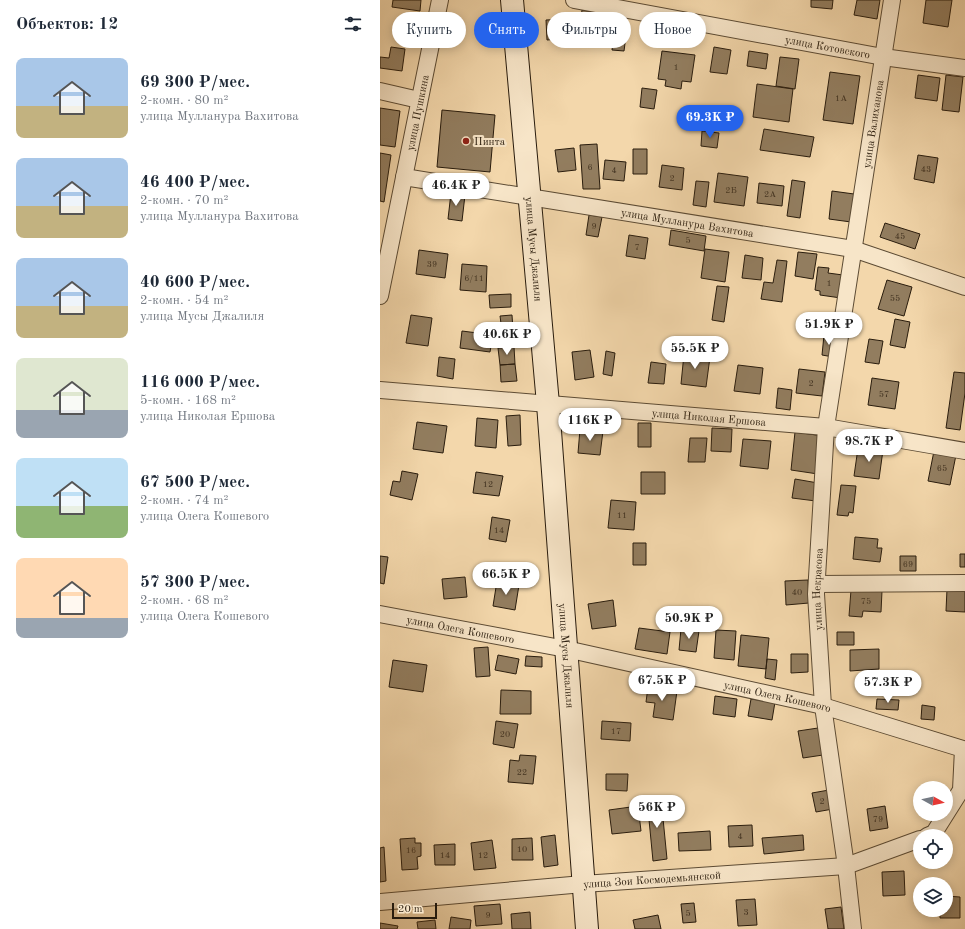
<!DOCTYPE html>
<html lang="ru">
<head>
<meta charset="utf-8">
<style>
  body { margin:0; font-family:"Old Standard TT",serif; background:#f6f6f7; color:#1f2937; height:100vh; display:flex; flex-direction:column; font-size:15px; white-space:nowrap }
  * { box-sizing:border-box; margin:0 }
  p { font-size:13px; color:#747a83 }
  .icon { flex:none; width:22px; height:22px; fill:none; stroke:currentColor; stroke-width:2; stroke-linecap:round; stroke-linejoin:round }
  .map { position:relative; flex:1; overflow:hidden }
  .drawer { display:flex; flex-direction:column; background:#fff; width:380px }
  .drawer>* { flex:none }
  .hud { position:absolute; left:12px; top:12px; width:380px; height:36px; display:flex; gap:8px }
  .needle { width:26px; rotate:98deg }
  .fabs { position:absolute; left:533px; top:781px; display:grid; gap:8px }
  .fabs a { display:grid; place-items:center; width:40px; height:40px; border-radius:50%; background:#fff; box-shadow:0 2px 10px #0003; font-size:20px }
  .scale { position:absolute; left:12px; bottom:10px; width:45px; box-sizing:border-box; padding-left:4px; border:2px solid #291c0d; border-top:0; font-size:11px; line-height:14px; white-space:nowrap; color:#291c0d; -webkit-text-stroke:3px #f7e5c8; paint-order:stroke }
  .price { position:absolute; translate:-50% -34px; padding:0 9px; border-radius:14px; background:#fff; color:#222; font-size:13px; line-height:26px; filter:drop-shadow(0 1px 2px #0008) }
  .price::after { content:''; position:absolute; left:50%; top:24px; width:12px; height:9px; margin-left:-6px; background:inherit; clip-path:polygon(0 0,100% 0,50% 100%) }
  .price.selected { background:#2563eb; color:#fff }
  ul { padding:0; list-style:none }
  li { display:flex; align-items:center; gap:12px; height:100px; padding:0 16px }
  li span { display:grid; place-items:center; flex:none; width:112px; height:80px; border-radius:8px; color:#555 }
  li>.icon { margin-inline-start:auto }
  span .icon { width:48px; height:48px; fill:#fffc; stroke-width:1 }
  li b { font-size:17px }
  h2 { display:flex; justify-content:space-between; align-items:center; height:48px; padding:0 16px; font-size:17px }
  .chip { padding:0 14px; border-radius:18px; background:#fff; box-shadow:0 2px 10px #0003; font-size:14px; line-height:36px }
  .chip.selected { background:#2563eb; color:#fff }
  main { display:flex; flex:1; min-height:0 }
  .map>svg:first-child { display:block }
</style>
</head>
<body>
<main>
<section class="drawer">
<h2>Объектов: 12<svg class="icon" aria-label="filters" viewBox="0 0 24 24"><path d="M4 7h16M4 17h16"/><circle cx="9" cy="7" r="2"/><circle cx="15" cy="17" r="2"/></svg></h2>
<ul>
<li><span style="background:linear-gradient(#a9c7e8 60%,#c2b280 0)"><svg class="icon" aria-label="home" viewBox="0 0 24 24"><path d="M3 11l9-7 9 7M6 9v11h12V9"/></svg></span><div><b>69 300 ₽/мес.</b><p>2-комн. · 80 m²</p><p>улица Мулланура Вахитова</p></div></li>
<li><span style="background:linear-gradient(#a9c7e8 60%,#c2b280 0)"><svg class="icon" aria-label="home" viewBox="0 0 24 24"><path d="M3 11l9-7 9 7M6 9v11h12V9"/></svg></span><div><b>46 400 ₽/мес.</b><p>2-комн. · 70 m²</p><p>улица Мулланура Вахитова</p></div></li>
<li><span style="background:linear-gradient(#a9c7e8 60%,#c2b280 0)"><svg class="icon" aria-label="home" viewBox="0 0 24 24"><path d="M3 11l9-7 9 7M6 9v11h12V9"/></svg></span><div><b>40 600 ₽/мес.</b><p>2-комн. · 54 m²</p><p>улица Мусы Джалиля</p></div></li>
<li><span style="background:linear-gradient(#dfe7d0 65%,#9aa5b1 0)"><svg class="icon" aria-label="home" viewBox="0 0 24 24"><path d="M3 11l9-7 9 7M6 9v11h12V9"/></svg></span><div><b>116 000 ₽/мес.</b><p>5-комн. · 168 m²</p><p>улица Николая Ершова</p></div></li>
<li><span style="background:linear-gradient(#bfe0f5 60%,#8fb573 0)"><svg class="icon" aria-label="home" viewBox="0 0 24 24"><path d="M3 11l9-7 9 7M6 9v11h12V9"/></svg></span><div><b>67 500 ₽/мес.</b><p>2-комн. · 74 m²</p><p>улица Олега Кошевого</p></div></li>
<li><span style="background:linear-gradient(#ffd9b3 75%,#9aa5b1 0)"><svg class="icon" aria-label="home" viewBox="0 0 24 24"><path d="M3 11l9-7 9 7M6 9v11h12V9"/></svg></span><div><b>57 300 ₽/мес.</b><p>2-комн. · 68 m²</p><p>улица Олега Кошевого</p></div></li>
</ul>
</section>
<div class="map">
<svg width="585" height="929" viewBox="0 0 585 929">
  <rect width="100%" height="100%" fill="#f3d7ab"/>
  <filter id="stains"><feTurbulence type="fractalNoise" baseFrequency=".005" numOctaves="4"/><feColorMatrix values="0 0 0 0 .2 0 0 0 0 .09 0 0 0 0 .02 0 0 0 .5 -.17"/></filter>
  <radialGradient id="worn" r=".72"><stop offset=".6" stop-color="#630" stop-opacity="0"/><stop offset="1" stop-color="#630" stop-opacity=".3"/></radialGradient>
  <path fill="#927d5f" stroke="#291c0d" d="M13,0H41L40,11L12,7Z
    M431,0H453L452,9L431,7Z
    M477,0H500L497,19L474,15Z
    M546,0H572L568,27L543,23Z
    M202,10L227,14L225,29L200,25Z
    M191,19L193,38L167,40L166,20Z
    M235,27L247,28L244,51L232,50Z
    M11,47L25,49L22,71L0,68V57L9,58Z
    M334,47L351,50L347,74L330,72Z
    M282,51L315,55L311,82L302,81L301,89L285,86L286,80L278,79Z
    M369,51L388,54L386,69L367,66Z
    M400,57L419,59L415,89L396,86Z
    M450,72L480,76L473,124L443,120Z
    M538,75L560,78L557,101L535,98Z
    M566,75L583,77L579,112L562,110Z
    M377,84L413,89L409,122L373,117Z
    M262,88L277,90L274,109L260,107Z
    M0,108L20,111L15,147L0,145Z
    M62,110L115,115L110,172L57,167Z
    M384,129L434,137L430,157L380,150Z
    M322,131L339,133L337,148L321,146Z
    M217,144L220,189H203L200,145Z
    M194,148L196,170L178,172L175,150Z
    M253,149H267V174H253Z
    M0,153L11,155L4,202L0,201Z
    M538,155L558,158L554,183L534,179Z
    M225,160L246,162L244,181L223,179Z
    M282,165L304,168L302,190L279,187Z
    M338,173L368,177L364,206L334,202Z
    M412,180L425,182L420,218L407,216Z
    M316,181L329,182L326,207L313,205Z
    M379,183L404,186L402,206L377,203Z
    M452,191L474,194L471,222L449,219Z
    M71,193L85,195L82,221L68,219Z
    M209,215L222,217L218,237L206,235Z
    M505,223L540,234L535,249L500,237Z
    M291,230L326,236L324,251L289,245Z
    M249,235L268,238L265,259L246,256Z
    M325,249L349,252L345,282L321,278Z
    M39,250L68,254L65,278L36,274Z
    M418,252L437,254L433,279L415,276Z
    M365,255L383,258L381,280L362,278Z
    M397,260L407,261L402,302L381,299L384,282L393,283Z
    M82,264L107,266L106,292L80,290Z
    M438,267L449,268L448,273L463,275L461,298L440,295V291L435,290Z
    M507,280L532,287L524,316L498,309Z
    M337,286L349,287L344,322L332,320Z
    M131,294V307L110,308L109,295Z
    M31,315L52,318L48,346L26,343Z
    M132,315L133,330L122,331L120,316Z
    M515,319L530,322L525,348L510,345Z
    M82,331L113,335L110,352L80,348Z
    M444,335L455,336L453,357L442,355Z
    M489,339L503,341L499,364L485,362Z
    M134,347L135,364L120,365L118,348Z
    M210,350L214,377L195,380L192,352Z
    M226,351L235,353L232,376L223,374Z
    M304,354L330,357L326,387L301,384Z
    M59,357L75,359L73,379L57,376Z
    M271,362L286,364L284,384L268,383Z
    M135,364L137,381L121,382L120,365Z
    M358,365L383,368L380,394L354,391Z
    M419,369L445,372L442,396L416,393Z
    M574,372L585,373V393L580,430L566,428Z
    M492,378L519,382L515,409L488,405Z
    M398,388L412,390L410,410L396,408Z
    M140,415L141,445L128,446L126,416Z
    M97,418L118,420L116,448L95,446Z
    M37,422L67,426L63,453L33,449Z
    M258,423H271V447H258Z
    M332,428L352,429L351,452L331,451Z
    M200,429L223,431L220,455L198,453Z
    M415,432L443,436L438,474L411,470Z
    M310,438H327L325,462H308Z
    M363,439L391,441L388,469L360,466Z
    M478,448L503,450L499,479L474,476Z
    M554,451L576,455L570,485L548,481Z
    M22,471L38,474L32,500L10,495L13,481L20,482Z
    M96,472L123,476L119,496L93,493Z
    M261,472H285V494H261Z
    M415,479L438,483L436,501L412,498Z
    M461,485L476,486L473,513L469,512L468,516L457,515Z
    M231,500L256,502L254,530L228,528Z
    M112,517L130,520L126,542L109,539Z
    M475,537L498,539L497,548H502L500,562L473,559Z
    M253,543H266V565H253Z
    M580,554H585V567H580Z
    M0,556L8,557L4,584L0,583Z
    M520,556H536V571H520Z
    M85,577L87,597L64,599L62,579Z
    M428,580L429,603L406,605L405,581Z
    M117,581L139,585L135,610L113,606Z
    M567,589H585V612L566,611Z
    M471,590L502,591L501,612L483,611L482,617L469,616Z
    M233,600L236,626L212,629L208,604Z
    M259,628L290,632L287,654L255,649Z
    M301,629L319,631L316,652L299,650Z
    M336,630L356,631L354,660L334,658Z
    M457,632H474V645H457Z
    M361,635L389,638L386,669L358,666Z
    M108,647L110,676L96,677L94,648Z
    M499,649V669L470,671V650Z
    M411,654H428V672L411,673Z
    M118,655L139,659L136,674L115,670Z
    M146,656L162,657V667L145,666Z
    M387,659L397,660L395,680L385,678Z
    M13,660L47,665L43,692L9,687Z
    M268,687L297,691L293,720L273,717L275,703L266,702Z
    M121,690L151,691V714H120Z
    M335,696L357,699L355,717L333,714Z
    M371,699L395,702L392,720L368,716Z
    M497,699L519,700L518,710L496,709Z
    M542,705L555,707L554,720L541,719Z
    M116,721L138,724L134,748L113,744Z
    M222,721L251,723L250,741L221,739Z
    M438,728L443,755L423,758L418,731Z
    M140,755L156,756L153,784L128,782L130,760L139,761Z
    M226,774H248L247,791L226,790Z
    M449,790L453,809L436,812L432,793Z
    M281,798L287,859L273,861L267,799Z
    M258,806L261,831L232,834L229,810Z
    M505,806L508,828L490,831L487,809Z
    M372,825L373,846L349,847L348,826Z
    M330,831L331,850L299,851L298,833Z
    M175,835L178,865L164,867L161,837Z
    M423,835L424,850L384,854L382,838Z
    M35,838V843H41V856L37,857L38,869L22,870L20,839Z
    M152,838L153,860H132V839Z
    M112,840L116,868L94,870L91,843Z
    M75,844V865H55L54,845Z
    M4,847L6,881L0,882V848Z
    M524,871L525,895L503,896L502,872Z
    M566,896L580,897V918H560V910H566Z
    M375,899L377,925L358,926L356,900Z
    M314,903L316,922L303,923L301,904Z
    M120,904L122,924L96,926L94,906Z
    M461,907L464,929H448L445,909Z
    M150,912L151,929H132L131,914Z
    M278,915L281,929H255L253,920Z
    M71,917L91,920L90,929H69Z
    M55,920L56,929H38L37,922Z
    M0,923L18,926L17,929H0Z"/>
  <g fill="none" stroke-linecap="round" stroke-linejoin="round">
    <defs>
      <g id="street">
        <path id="s1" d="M194,0L503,57L585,68"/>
        <path d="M0,91L39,100"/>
        <path id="s2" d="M24,177L473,249L585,287"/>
        <path id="s3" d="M0,296L60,0"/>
        <path id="s4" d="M0,390L446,427L585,451"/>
        <path d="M437,584L585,583"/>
        <path id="s5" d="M0,614L186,649L443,706L583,749L581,790L554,833L547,836"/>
        <path id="s6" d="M0,902L203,884L466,866L540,839"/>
        <path id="s7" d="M473,929L466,866L443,706L436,594L446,427L512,0"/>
      </g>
      <g id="secondary">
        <path id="s8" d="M132,0L168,404L207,929"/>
      </g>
    </defs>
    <use href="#street" stroke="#5c4b34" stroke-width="18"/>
    <use href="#secondary" stroke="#291c0d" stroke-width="24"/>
    <use href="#street" stroke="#f7e5c8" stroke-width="16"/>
    <use href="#secondary" stroke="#f7e5c8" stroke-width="22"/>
  </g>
  <circle fill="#8f2418" stroke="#f7e5c8" stroke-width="1.5" cx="86" cy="141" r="4"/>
  <g text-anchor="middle" stroke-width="4" stroke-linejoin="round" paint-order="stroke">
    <g font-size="9" fill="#433422">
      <text x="296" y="70">1</text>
      <text x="461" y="101">1А</text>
      <text x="210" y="170">6</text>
      <text x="546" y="172">43</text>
      <text x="234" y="173">4</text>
      <text x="292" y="181">2</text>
      <text x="351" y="193">2Б</text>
      <text x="390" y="197">2А</text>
      <text x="214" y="229">9</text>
      <text x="520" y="239">45</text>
      <text x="308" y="243">5</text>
      <text x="257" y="250">7</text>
      <text x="52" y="267">39</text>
      <text x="94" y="281">6/11</text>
      <text x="449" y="286">1</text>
      <text x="515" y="301">55</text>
      <text x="431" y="386">2</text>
      <text x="504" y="397">57</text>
      <text x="562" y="471">65</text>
      <text x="108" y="487">12</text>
      <text x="242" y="518">11</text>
      <text x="119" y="533">14</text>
      <text x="528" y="567">69</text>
      <text x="417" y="595">40</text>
      <text x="486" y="604">75</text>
      <text x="236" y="734">17</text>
      <text x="125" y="737">20</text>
      <text x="142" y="775">22</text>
      <text x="442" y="804">2</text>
      <text x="498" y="822">79</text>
      <text x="360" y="839">4</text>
      <text x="142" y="852">10</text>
      <text x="31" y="853">16</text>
      <text x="65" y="858">14</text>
      <text x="103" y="858">12</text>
      <text x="366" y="915">3</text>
      <text x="308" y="916">5</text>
      <text x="108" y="918">9</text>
    </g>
    <g font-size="11" fill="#291c0d" stroke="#f7e5c8">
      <text dy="4" stroke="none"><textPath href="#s1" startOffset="258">улица Котовского</textPath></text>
      <text dy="4" stroke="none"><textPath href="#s3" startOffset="187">улица Пушкина</textPath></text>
      <text dy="4" stroke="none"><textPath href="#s7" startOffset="811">улица Валиханова</textPath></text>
      <text dy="4" stroke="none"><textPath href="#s2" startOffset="287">улица Мулланура Вахитова</textPath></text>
      <text dy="4" stroke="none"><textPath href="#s8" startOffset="250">улица Мусы Джалиля</textPath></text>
      <text dy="4" stroke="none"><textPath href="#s4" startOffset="330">улица Николая Ершова</textPath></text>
      <text dy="4" stroke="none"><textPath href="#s7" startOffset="342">улица Некрасова</textPath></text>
      <text dy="4" stroke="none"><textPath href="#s5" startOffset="82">улица Олега Кошевого</textPath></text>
      <text dy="4" stroke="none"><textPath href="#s8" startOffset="658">улица Мусы Джалиля</textPath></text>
      <text dy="4" stroke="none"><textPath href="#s5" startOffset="406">улица Олега Кошевого</textPath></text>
      <text dy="4" stroke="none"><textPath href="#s6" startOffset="273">улица Зои Космодемьянской</textPath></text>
    </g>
    <g font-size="11" fill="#291c0d" stroke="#f7e5c8" text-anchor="start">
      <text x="94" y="145">Пинта</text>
    </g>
  </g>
  <rect width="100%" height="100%" filter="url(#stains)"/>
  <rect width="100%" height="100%" fill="url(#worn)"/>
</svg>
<div class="fabs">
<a><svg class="needle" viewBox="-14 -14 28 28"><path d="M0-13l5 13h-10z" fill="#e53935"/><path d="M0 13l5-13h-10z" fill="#747a83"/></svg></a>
<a><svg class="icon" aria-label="locate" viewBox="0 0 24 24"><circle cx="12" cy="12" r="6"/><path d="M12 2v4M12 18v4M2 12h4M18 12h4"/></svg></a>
<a><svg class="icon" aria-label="layers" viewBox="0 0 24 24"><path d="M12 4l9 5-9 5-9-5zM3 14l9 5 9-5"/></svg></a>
</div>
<div class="scale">20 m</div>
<b class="price selected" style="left:330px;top:139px">69.3K ₽</b>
<b class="price" style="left:76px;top:207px">46.4K ₽</b>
<b class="price" style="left:449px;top:346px">51.9K ₽</b>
<b class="price" style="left:127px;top:356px">40.6K ₽</b>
<b class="price" style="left:315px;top:370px">55.5K ₽</b>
<b class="price" style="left:210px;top:442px">116K ₽</b>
<b class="price" style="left:489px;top:463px">98.7K ₽</b>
<b class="price" style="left:126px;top:596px">66.5K ₽</b>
<b class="price" style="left:309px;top:640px">50.9K ₽</b>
<b class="price" style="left:282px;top:702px">67.5K ₽</b>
<b class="price" style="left:508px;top:704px">57.3K ₽</b>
<b class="price" style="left:277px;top:829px">56K ₽</b>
<div class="hud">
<a class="chip">Купить</a>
<a class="chip selected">Снять</a>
<a class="chip">Фильтры</a>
<a class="chip">Новое</a>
</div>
</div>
</main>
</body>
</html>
